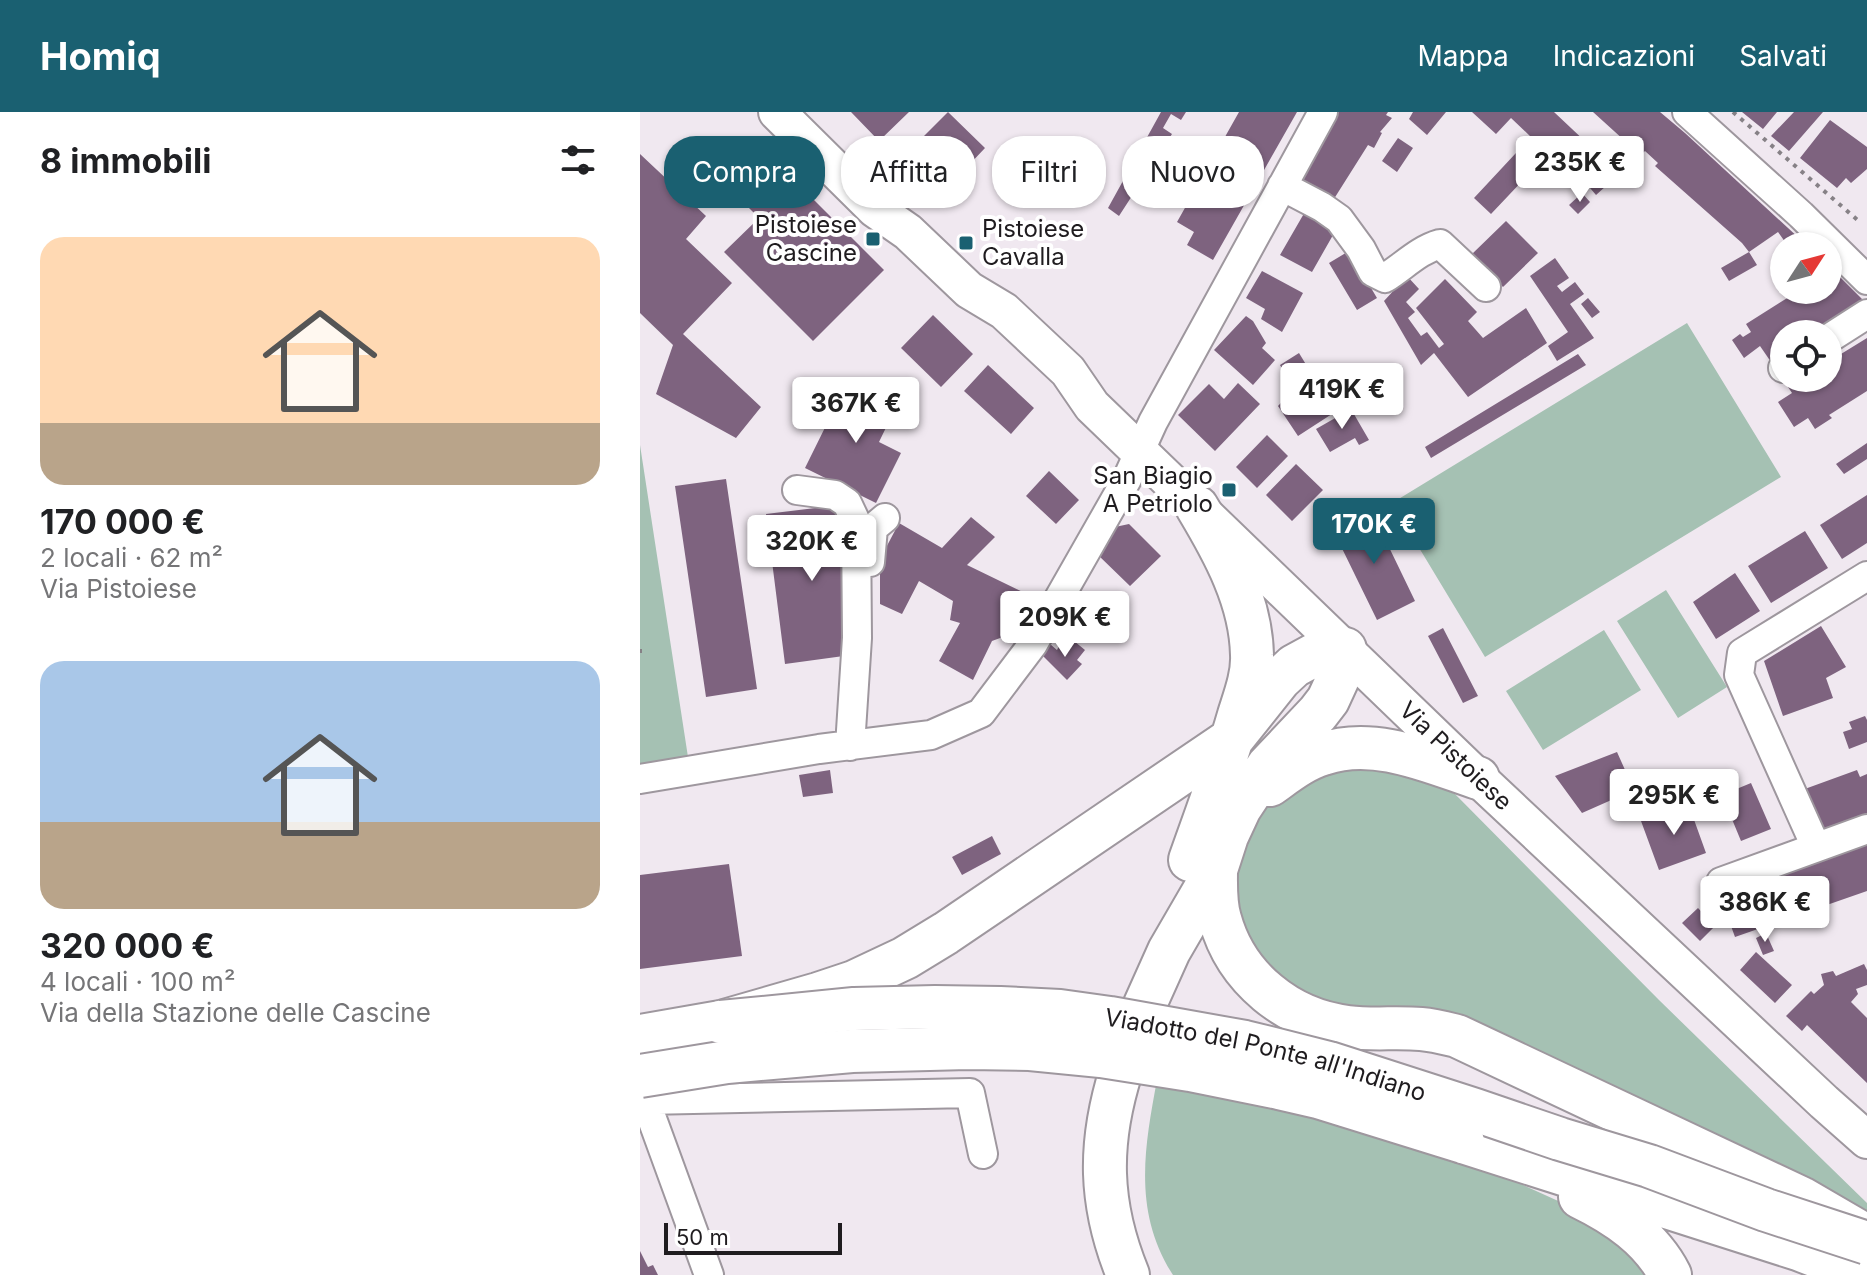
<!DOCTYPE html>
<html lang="it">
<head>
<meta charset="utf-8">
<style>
  body { margin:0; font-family:Inter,sans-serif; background:#f6f6f6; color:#202124; height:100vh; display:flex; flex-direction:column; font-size:30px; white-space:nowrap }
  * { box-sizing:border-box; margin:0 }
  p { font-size:26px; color:#757577 }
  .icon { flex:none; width:44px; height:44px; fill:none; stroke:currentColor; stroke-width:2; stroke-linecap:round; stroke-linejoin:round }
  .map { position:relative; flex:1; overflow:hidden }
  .drawer { display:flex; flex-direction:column; background:#fff; width:640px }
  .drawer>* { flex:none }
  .guide { position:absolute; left:24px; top:24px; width:760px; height:72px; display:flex; gap:16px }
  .needle { width:52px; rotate:54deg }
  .fabs { position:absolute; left:1130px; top:120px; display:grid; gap:16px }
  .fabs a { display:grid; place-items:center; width:72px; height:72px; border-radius:50%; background:#fff; box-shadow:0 2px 6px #0004; font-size:40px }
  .scale { position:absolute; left:24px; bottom:20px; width:178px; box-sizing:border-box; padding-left:8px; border:4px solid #1f1c1f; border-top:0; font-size:22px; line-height:28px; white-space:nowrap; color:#1f1c1f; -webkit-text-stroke:6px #fff; paint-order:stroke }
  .price { position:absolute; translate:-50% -68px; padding:0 18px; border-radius:8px; background:#fff; color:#222; font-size:26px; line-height:52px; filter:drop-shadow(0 2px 4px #0008) }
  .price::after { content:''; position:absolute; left:50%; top:48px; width:24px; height:18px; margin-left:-12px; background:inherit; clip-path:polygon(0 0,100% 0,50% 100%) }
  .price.active { background:#1a6071; color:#fff }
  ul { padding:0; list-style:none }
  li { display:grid; align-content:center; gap:16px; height:424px; padding:0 40px }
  li span { display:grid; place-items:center; height:248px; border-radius:24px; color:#555 }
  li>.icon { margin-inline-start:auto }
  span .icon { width:144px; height:144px; fill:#fffc; stroke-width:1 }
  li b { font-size:34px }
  h2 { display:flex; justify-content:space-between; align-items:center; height:96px; padding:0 40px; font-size:34px }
  .tag { padding:0 28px; border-radius:32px; background:#fff; box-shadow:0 2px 6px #0004; font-size:28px; line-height:72px }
  .tag.active { background:#1a6071; color:#fff }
  header { display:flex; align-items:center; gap:48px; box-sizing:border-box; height:112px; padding:0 40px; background:#1a6071; color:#fff }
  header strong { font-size:38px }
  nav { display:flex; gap:44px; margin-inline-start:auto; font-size:28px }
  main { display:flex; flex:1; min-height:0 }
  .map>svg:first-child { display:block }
</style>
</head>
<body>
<header>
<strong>Homiq</strong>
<nav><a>Mappa</a><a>Indicazioni</a><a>Salvati</a></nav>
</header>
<main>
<section class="drawer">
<h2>8 immobili<svg class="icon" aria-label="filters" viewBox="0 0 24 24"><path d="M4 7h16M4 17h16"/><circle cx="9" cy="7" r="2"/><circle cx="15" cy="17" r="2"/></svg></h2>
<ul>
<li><span style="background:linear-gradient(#ffd9b3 75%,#b9a48a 0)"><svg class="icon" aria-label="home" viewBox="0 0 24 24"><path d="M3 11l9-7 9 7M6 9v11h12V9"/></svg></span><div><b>170 000 €</b><p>2 locali · 62 m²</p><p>Via Pistoiese</p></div></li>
<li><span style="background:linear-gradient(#a9c7e8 65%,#b9a48a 0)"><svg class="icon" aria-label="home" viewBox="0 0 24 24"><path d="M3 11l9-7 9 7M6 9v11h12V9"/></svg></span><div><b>320 000 €</b><p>4 locali · 100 m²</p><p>Via della Stazione delle Cascine</p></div></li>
</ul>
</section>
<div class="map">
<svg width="1227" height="1163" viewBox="0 0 1227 1163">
  <rect width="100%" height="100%" fill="#f0e8f0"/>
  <path fill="#a5c1b3" d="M1047,211L1141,365L845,545L752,391Z
    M0,333L48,645L0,654Z
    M1026,478L1087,575L1038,606L977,509Z
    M964,518L1001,578L903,638L866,579Z
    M725,651L779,664L815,682L1019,888L1227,1091V1111L1107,1036L821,904L715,901L638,873L588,790L599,732L625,692L678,660Z
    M521,964L808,1039L969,1112L1011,1163H533C493,1101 504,1037 517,968Z"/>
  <path fill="#7e637f" d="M211,0H269L239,29Z
    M308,0L345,36L327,55L334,62L310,87L276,54L296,34L284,24Z
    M521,0H546L541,8L531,2L523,16L532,22L479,104L468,96Z
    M599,0H657L573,148L547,133L554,120L537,110Z
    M692,0H748L746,3L752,6L740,20L742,21L734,36L728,33L692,90L654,65Z
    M773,0H806L787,23L769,7Z
    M832,0H914L966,49L985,29L953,0H1020L1045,21L1161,128L1152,134H1148L1138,120L1109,140L1102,131L1015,54L1018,51L1005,39L956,83L945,70L958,56L925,24L851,102L834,86L891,25L871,6L856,22Z
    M1102,0H1137L1123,17Z
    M1154,0H1183L1149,39L1131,24Z
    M1190,8L1227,35V57L1211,71L1206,66L1197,76L1160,46Z
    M758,26L773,36L757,60L742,49Z
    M0,42L66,104L46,127L92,171L43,222L121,295L96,326L16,282L33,233L0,201Z
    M127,51L149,73L154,68L244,158L173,229L84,140L119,106L101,88L119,70L113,65Z
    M942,81L950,90L938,102L929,93Z
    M666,98L697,116L672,160L640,143Z
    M866,109L898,141L863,175L831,143Z
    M709,139L737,186L717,198L689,151Z
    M1109,140L1117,153L1089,169L1081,156Z
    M915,146L929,166L917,174L922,180L935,170L944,182L930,192L954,226L917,249L908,234L928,220L890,164Z
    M1192,157L1224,189L1174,222H1144V241L1131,250L1120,234L1104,246L1092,228L1100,222L1103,225L1111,220L1106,212L1160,178H1188V159Z
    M622,159L663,181L642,220L621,207L625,197L606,186Z
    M767,164L779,177L766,190L775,200L768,206L781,224L787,220L799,236L804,232L776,196L805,167L837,200L828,209L843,226L886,196L907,231L828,285L794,241L781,253L744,189Z
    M948,186L960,200L952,206L941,192Z
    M293,203L333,242L301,275L261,236Z
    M606,204L613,209L626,231L622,236L635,248L613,273L574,238Z
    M1227,226V279L1189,303L1192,306L1175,317L1168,306L1154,315L1138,290L1152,281L1148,275L1163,266H1188V250Z
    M659,241L695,300L658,324L638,294L654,277L640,253Z
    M938,242L946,253L791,346L785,335Z
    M348,253L394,296L371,322L324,279Z
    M207,271L256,295L239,330L261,341L236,391L165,356Z
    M598,271L620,292L575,339L538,303L569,272L584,287Z
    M711,297L729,328L719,333L715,326L690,340L676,317Z
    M627,323L648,344L617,376L596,355Z
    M1227,331V347L1204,362L1196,352Z
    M656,352L683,378L652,409L626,383Z
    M409,359L439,388L416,412L386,384Z
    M86,367L117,577L66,585L35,374Z
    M1227,383V431L1202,447L1180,413Z
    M200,393L214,503L211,543L145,552L126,402Z
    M732,400L775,489L737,508L693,418Z
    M331,405L355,425L327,453L391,484L371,522L352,529L333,568L299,549L320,511L310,508L313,489L279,469L262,502L240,492V447L259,411L302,436Z
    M489,412L521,444L490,474L458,443L475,415Z
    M1165,419L1188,456L1131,491L1108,454Z
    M1095,461L1120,499L1076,527L1053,490Z
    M417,510L432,520L424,534L409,524Z
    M1181,514L1206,555L1186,566L1193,586L1143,604L1124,549Z
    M803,516L838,584L823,591L788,524Z
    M434,529L445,538L437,548L442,552L427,568L403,544L410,532L417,538L419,534L426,539Z
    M1225,604L1227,608V630L1209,637L1203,620L1212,617L1209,610Z
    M977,640L994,678L942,701L915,664Z
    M190,658L193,681L163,685L159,663Z
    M1217,658L1220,665L1227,662V701L1177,719L1162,678Z
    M1111,671L1131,717L1101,729L1082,683Z
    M1048,691L1066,741L1019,758L1001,709Z
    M352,724L361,742L322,763L312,745Z
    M1227,726V779L1095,825L1079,781Z
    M89,752L102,844L0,857V763Z
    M1058,796L1075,814L1060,829L1042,811Z
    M1126,821L1134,839L1123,843L1116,826Z
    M1116,840L1152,873L1135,891L1100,858Z
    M1224,852L1227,858V873L1216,877L1218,882L1211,890L1227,906V971L1167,913L1162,919L1146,904L1171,879L1174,882L1184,873L1181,862L1193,859L1196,864Z
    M0,1139L8,1155L13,1153L18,1163H0Z"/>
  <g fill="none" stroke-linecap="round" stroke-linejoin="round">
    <defs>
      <path id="minor" d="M1047,0L1161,103L1227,168
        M642,74L682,95L699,107L721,137L733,160L745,166C764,154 779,138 800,132L846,175
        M1188,227L1227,202
        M1143,256H1144
        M157,378L195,383L207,391L216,410L217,526L210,634
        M230,450L233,416L245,406
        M0,667L179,637L291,623L341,601L393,532L487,367L513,310L683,0
        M1176,735L1099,563L1102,541L1227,464
        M1081,770L1227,717
        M4,979L7,993L69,1163
        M6,988L330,981L343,1042"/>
      <g id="major">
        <path id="s1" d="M137,0L235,97L268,120L329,178L364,199L428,259L452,294L838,666L1184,990L1227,1028"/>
      </g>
      <path id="highway" d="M630,673C647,661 663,648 683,642C734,624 790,650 838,666
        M550,748C567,700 585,652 599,603C605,584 613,563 612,543C611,489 584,440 557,395
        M576,758C576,774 575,791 580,807C596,866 648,908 708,915C732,918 757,915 781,917C794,918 805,921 817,924L1161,1086L1216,1118
        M0,924L81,910L178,882L214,870L265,846L306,821L593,626L640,567L654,554L676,542L705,537L700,562L688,588L678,601L628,654L600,696L587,724L576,758L529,839L503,897
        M481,959C458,1032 459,1092 488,1163
        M823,1030L1158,1137L1226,1163
        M940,1085C977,1103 1011,1126 1030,1163"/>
    </defs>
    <use href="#minor" stroke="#9e979e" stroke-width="32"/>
    <use href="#major" stroke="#9e979e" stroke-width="40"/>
    <use href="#highway" stroke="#9e979e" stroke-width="46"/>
    <path stroke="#868186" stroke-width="4" stroke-dasharray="4 6" stroke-linecap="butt" d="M1093,0L1221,111
      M0,537V542"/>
    <use href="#minor" stroke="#fff" stroke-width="28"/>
    <use href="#major" stroke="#fff" stroke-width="36"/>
    <use href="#highway" stroke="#fff" stroke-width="42"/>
    <defs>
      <g id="highway-bridge">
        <path id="s2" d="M81,910L214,897L295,895L360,896L420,899L470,906L605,930L689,951L835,998L920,1027L1009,1054L1126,1098L1227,1131"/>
        <path d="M0,964L87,950L212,939L328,936L390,937L461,944L550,958L639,976L678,985L823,1030"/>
      </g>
    </defs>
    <use href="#highway-bridge" stroke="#9e979e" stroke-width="46" stroke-linecap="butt"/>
    <use href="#highway-bridge" stroke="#fff" stroke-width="42"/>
  </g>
  <g fill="#1a6071" stroke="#fff" stroke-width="3">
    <rect x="225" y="119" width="16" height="16" rx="4"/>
    <rect x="318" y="123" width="16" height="16" rx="4"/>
    <rect x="581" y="370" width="16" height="16" rx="4"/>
  </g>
  <g text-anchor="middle" stroke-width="8" stroke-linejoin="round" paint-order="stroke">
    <g font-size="24" fill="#1f1c1f" stroke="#fff" text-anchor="end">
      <text x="217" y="121">Pistoiese<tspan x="217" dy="28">Cascine</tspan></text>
      <text x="342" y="125" text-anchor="start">Pistoiese<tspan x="342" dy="28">Cavalla</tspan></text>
      <text x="573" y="372">San Biagio<tspan x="573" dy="28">A Petriolo</tspan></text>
    </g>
    <g font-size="24" fill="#1f1c1f" stroke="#fff">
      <text dy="8" stroke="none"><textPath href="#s1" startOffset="938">Via Pistoiese</textPath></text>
      <text dy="8" stroke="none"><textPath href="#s2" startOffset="550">Viadotto del Ponte all'Indiano</textPath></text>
    </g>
  </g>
</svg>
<div class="fabs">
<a><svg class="needle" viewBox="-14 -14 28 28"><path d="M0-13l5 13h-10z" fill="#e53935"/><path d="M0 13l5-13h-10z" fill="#757577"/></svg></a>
<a><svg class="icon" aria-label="locate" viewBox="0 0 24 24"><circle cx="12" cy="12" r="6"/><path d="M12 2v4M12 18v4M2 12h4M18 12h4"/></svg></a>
</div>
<div class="scale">50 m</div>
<b class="price" style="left:940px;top:92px">235K €</b>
<b class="price" style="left:702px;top:319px">419K €</b>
<b class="price" style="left:216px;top:333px">367K €</b>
<b class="price active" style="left:734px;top:454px">170K €</b>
<b class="price" style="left:172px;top:471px">320K €</b>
<b class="price" style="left:425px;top:547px">209K €</b>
<b class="price" style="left:1034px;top:725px">295K €</b>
<b class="price" style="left:1125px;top:832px">386K €</b>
<div class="guide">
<a class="tag active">Compra</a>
<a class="tag">Affitta</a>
<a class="tag">Filtri</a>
<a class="tag">Nuovo</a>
</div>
</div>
</main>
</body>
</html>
